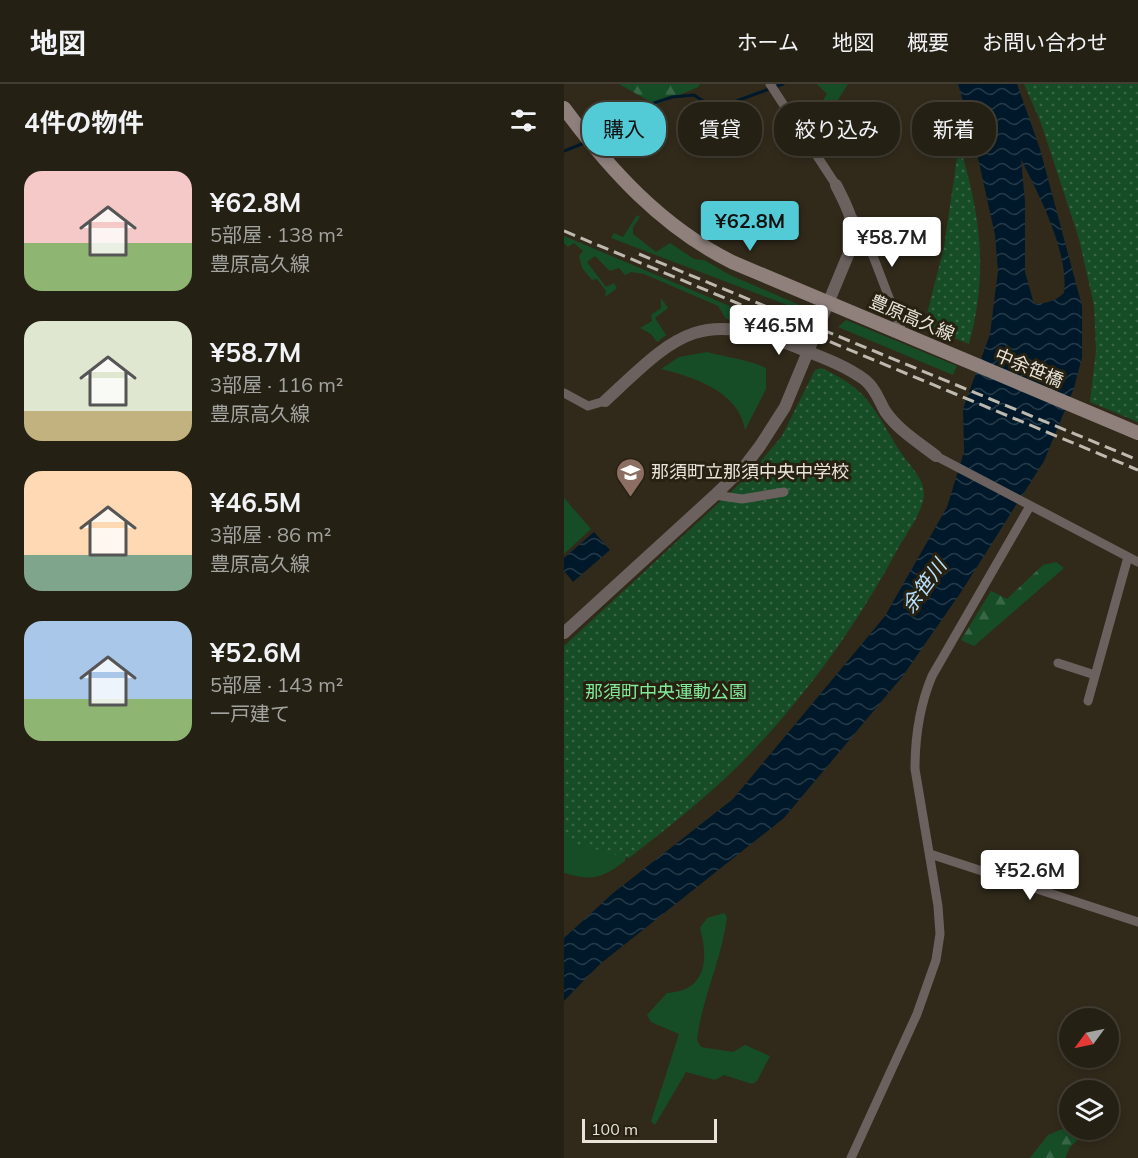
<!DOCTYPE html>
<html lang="ja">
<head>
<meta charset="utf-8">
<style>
  body { margin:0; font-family:Mulish,"Noto Sans JP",sans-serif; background:#312d22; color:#f1f3f6; height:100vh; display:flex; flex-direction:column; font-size:22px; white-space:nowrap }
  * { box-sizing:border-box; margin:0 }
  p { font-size:20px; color:#a3a3a0 }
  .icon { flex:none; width:33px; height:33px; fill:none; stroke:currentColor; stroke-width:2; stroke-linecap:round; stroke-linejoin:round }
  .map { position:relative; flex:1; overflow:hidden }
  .sheet { display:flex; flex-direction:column; background:#252014; width:564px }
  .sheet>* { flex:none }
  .hud { position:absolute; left:18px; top:18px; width:465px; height:54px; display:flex; gap:12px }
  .needle { width:39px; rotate:237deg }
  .controls { position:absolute; left:495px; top:924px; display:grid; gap:12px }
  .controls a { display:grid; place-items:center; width:60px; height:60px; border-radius:50%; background:#252014; box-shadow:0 3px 9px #0003,0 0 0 2px #423e34; font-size:30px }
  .scale { position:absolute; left:18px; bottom:15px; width:135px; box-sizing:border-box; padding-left:6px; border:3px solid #e9e4da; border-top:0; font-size:16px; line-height:21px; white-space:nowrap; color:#e9e4da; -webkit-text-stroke:4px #272111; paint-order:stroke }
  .price { position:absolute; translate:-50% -51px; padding:0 14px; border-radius:6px; background:#fff; color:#222; font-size:20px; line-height:39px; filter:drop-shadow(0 2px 3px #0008) }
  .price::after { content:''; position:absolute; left:50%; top:36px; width:18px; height:14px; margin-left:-9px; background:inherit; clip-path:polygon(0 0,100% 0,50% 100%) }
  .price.on { background:#52cbd7; color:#111 }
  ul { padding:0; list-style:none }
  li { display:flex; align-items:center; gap:18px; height:150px; padding:0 24px }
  li span { display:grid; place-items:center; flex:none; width:168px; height:120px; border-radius:18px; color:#555 }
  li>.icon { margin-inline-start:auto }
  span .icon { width:72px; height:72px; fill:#fffc; stroke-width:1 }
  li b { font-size:26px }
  h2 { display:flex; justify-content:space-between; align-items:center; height:72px; padding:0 24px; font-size:26px }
  .tag { padding:0 21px; border-radius:24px; background:#252014; box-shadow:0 3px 9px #0003,0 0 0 2px #423e34; font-size:21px; line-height:54px }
  .tag.on { background:#52cbd7; color:#111 }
  header { display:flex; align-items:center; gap:36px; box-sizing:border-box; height:84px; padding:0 30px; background:#252014; border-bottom:2px solid #423e34 }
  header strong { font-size:28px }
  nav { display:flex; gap:33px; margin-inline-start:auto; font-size:21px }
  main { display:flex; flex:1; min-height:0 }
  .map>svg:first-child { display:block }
</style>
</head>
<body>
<header>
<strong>地図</strong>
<nav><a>ホーム</a><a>地図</a><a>概要</a><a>お問い合わせ</a></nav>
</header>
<main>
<section class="sheet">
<h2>4件の物件<svg class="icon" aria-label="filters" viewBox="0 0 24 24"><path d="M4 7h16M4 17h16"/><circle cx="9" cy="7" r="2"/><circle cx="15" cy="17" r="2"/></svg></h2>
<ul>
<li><span style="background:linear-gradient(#f6c9c9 60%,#8fb573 0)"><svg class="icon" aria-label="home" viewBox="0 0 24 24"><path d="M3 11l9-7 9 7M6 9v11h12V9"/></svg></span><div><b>¥62.8M</b><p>5部屋 · 138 m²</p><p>豊原高久線</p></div></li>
<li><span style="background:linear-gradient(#dfe7d0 75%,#c2b280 0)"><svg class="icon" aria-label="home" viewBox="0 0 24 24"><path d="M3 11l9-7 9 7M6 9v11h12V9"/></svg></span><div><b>¥58.7M</b><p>3部屋 · 116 m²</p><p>豊原高久線</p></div></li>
<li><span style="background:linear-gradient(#ffd9b3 70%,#7fa58c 0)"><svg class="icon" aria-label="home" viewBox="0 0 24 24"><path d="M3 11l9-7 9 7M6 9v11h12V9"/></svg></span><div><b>¥46.5M</b><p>3部屋 · 86 m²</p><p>豊原高久線</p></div></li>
<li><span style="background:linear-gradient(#a9c7e8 65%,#8fb573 0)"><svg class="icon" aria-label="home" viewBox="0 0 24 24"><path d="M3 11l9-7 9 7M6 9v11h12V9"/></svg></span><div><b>¥52.6M</b><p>5部屋 · 143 m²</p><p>一戸建て</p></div></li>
</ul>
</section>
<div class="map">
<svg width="574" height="1074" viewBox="0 0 574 1074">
  <defs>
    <pattern id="forest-firs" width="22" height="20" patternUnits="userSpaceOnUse" patternTransform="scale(1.5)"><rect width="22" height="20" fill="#164d27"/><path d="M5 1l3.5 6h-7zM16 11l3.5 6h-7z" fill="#386646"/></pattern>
    <pattern id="park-dots" width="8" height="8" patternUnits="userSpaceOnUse" patternTransform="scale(1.5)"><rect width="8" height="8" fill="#164d27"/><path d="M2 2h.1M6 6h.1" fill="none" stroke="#386646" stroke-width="1.8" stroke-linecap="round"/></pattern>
    <pattern id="water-waves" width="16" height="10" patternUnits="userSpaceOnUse" patternTransform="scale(1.5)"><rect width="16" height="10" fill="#00192a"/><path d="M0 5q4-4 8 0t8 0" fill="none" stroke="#253a48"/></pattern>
  </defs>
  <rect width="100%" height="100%" fill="#312a1b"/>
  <path fill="#164d27" d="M253,0H284L263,33L257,19L263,10Z
    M73,131L76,133L69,143V150L92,168L106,159L130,175L140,176L166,191L240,223L239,227L47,154L50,149L59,153Z
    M0,152L232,250L231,254L199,240L162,235L154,222L80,190L67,188L61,191L55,184L46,187L31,172L23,178L42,203L50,199L53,204L41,213L42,207L33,195L28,196L18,184L15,172L19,167L10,159L4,163L0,159Z
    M97,214L104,224L91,234L102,251L93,258L87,250L76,244L88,237L87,231L97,224Z
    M282,236L393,282L389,291L274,243Z
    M143,268C161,273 186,276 202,284V305L181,346C175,307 129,293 97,285L115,273Z
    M0,414L27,445L0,470Z
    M0,753L62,770L61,777C37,795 29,797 0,789Z
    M160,829L163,833C158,875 138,913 133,956L137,963L169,968L181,961L206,972L193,997L188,1000L160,991L151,996L122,988L91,1041L87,1037L115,950L87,938L83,931L103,909C142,907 145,876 136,844L143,834Z"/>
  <path fill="url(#forest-firs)" d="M55,0H136L134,3L92,21Z
    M492,478L500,484L410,562L397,556L427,507L443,515L479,481Z
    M503,1043L519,1051L506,1063L501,1074H466L484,1051Z"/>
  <path fill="url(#park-dots)" d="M460,0H574V338L526,318L532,267L530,221L515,155L477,39Z
    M393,74H399C418,140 423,193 405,260L360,242L380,163Z
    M257,284C306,306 309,325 336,367C344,380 360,394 360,410C359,429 341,451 332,468C290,546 236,620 173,683C139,716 102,745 65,774L0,757V562L186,390L218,352L251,286Z"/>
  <path fill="url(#water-waves)" fill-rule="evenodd" d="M394,0H453L476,65L518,222V273L510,304L480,377L397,508L338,593L220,734L36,880L0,917V854L48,810L169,715L321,532L383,423L400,368L399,325L426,250L434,187L431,151L408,47ZM457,75C475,111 505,168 500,209C490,218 483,219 470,220L461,188V118Z
    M30,448L46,466L9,498L0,487V474Z"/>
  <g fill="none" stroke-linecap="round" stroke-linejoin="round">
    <path stroke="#00192a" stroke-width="3" d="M28,53L45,40L62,38L78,23L108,13L130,11L145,21L159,22L219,0
      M0,67L20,59"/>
    <path stroke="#6b625f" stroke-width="9" d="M206,0L272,101
      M289,134L309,172L339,250
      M0,309L24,322L41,317
      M372,372L574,478
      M151,411L178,415L220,408
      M494,579L531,591
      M524,617L564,473
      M366,770L574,838
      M287,1074L353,930L372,876L376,850L374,822L351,685C351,652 355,623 368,592L466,422"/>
    <path stroke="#6b625f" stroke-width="12" d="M41,317C112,251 133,224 232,263C255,272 281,281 301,296C311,304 315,316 321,327C334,346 354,358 372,372
      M0,549L151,411L180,383L196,362L221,323L289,159C291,136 282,121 272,101"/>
    <path stroke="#8f807c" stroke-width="14" d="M0,24C46,86 98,143 168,178L574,349"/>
    <path stroke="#bfbaaf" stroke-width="3" stroke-dasharray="12 6" stroke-linecap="butt" d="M0,147L574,386
      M75,170L574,376"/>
  </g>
  <defs>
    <symbol id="school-pin" viewBox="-11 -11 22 30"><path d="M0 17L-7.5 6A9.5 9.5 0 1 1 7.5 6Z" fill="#8d6e63" stroke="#272111"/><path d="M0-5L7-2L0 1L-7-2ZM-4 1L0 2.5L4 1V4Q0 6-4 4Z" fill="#fff"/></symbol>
  </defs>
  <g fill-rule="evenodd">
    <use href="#school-pin" x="50" y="372" width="33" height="45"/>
  </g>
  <g text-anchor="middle" stroke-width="6" stroke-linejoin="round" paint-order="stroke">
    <g font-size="18" fill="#e9e4da" stroke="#272111">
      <text transform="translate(348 234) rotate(23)" y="6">豊原高久線</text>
      <text transform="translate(465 284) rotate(23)" y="6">中余笹橋</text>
    </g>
    <g font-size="18" fill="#e9e4da" stroke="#272111" text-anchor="start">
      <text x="87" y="394">那須町立那須中央中学校</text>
    </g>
    <g font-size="18" fill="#80ea9a" stroke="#272111">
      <text x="102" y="614">那須町中央運動公園</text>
    </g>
    <g font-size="20" font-style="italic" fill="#b8e1ff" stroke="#272111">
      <text transform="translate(360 502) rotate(-54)" y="7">余笹川</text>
    </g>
  </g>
</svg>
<div class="controls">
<a><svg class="needle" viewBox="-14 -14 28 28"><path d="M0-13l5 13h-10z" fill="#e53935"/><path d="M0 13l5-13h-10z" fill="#a3a3a0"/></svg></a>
<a><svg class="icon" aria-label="layers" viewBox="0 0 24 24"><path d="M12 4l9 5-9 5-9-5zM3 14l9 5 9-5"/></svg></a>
</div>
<div class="scale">100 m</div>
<b class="price on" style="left:186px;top:168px">¥62.8M</b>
<b class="price" style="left:328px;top:184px">¥58.7M</b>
<b class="price" style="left:215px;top:272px">¥46.5M</b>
<b class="price" style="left:466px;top:817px">¥52.6M</b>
<div class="hud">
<a class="tag on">購入</a>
<a class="tag">賃貸</a>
<a class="tag">絞り込み</a>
<a class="tag">新着</a>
</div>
</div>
</main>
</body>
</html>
